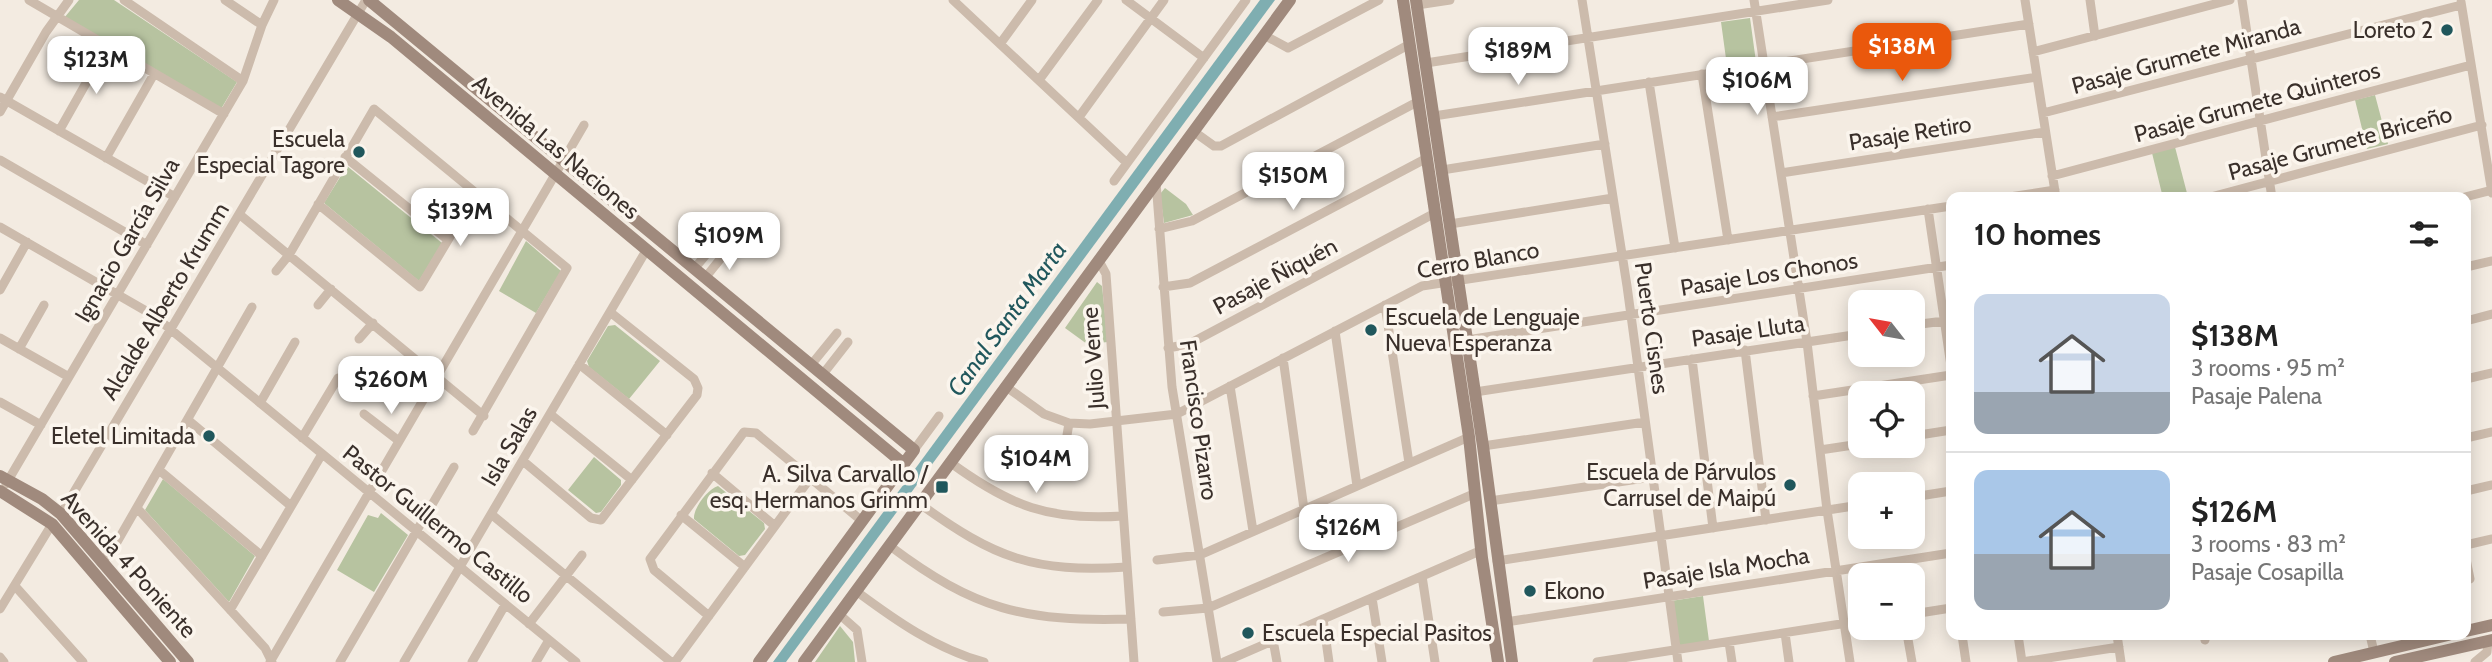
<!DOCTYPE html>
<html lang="en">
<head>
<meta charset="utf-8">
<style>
  body { margin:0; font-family:Cabin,sans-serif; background:#f6f6f6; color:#222; height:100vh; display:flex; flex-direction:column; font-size:26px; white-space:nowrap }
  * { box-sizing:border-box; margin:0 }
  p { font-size:23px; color:#767676 }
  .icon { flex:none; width:38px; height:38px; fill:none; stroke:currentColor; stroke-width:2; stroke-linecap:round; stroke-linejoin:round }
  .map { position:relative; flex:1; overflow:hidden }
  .drawer { position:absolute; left:1946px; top:192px; width:525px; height:448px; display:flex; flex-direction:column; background:#fff; border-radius:14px; box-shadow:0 4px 18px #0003 }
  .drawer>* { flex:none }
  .needle { width:46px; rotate:301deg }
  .tools { position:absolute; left:1848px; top:290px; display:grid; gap:14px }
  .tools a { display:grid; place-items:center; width:77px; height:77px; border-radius:14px; background:#fff; box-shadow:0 4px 18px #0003; font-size:35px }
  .price { position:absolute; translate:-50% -60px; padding:0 16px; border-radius:14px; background:#fff; color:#222; font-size:23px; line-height:46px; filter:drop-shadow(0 2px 4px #0008) }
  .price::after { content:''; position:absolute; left:50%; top:42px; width:21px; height:16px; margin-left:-10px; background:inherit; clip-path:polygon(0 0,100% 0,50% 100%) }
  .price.selected { background:#ea580c; color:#fff }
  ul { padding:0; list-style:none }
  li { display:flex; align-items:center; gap:21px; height:175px; padding:0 28px }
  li+li { border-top:2px solid #e0e0e0 }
  li span { display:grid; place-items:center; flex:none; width:196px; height:140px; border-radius:14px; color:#555 }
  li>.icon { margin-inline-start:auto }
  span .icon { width:84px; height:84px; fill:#fffc; stroke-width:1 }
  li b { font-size:30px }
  h2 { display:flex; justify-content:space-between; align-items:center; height:84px; padding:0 28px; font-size:30px }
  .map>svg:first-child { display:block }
</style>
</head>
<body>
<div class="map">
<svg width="2492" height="662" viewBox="0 0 2492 662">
  <rect width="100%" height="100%" fill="#f3ebe1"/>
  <path fill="#b7c3a0" d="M79,0H114L237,82L221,109L64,18Z
    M1750,18L1756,62L1727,66L1721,22Z
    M2375,95L2388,144L2367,149L2355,100Z
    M2175,147L2188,197L2163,198L2152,153Z
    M347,166L442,243L419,281L324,203Z
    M1165,188L1186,204L1193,215L1164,223L1160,194Z
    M526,241L561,271L536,313L499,291Z
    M1097,282L1102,286L1108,342L1087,344L1065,328Z
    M615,325L660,361L629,399L589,367L587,361L608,326Z
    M594,457L621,480V485L601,512L596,513L568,490Z
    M163,479L255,556L229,602L145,510Z
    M718,486L764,523L765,529L745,555L739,556L694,519C693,508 708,489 718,486Z
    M381,513L408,535L374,592L337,570L368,515L378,518Z
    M1703,596L1709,641L1678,646L1671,601Z
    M840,626L853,642L855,662H815Z"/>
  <path fill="#7faeb1" d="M1260,0H1275L786,662H773Z"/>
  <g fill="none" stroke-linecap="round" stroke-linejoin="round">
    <path stroke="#ccbbac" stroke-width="9" d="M29,0L224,114
      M124,0L243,81
      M225,0L262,25
      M953,0L1127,163
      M1126,0L1204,58
      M1582,0L1627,286L1678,662
      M1754,0L1807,342L1827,510L1850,662
      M2025,0L2056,198
      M2090,0L2095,36
      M2242,0L2272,198
      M2461,2L2492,193
      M1417,5L1450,0
      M1264,35L1288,48L1379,0
      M1000,44L1032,0
      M2033,52L2230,0
      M1426,63L1828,0
      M1702,74L1728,240
      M1039,80L1098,0
      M1649,82L1675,248
      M0,97L175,197
      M0,112L46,32L69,0
      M2043,113L2461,5
      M1434,116L2029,24
      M1079,117L1164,0
      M1772,117L2037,77
      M59,131L107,46
      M1193,131L1214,146H1221L1410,44
      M345,157L448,240
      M106,158L154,74
      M0,160L147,245
      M1442,170L1605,144
      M1781,173L2045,132
      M2052,176L2471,65
      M1114,181L1246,0
      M1156,182L1172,387L1217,662
      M2003,198L2055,190
      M2207,198L2482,125
      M2461,198L2492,190
      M318,204L420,287L475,195
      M1928,209L1951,366
      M239,214L484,416
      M1450,224L1613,198
      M0,227L153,315L576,662
      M1159,229L1192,221L1419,101
      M1099,261L1106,274L1134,662
      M2466,267L2492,261
      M694,269L719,239
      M276,271L289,255L374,109L567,268L473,431
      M705,278L730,247
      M1163,287L1190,283L1427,158
      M0,290L27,242
      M318,305L331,289
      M1385,305L1409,463
      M2466,321L2492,314
      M1913,325L1944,321
      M1335,331L1357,486
      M0,338L69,377
      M359,339L373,323
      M1467,340L1951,265
      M1168,348L1189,344L1435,213
      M19,349L44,305
      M1745,350L1766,520
      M1283,358L1304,509
      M1692,359L1713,528
      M579,364L667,435
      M811,365L837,333
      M823,374L848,342
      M2466,379L2492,373
      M1005,386L1044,414L1069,423L1090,424L1177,414L1422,286L1951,206
      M1230,386L1253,531
      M1475,392L1860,334
      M1813,396L1951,375
      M0,402L41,425
      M260,403L295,342
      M364,414L399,441
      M550,414L632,480
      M188,420L291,506
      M1913,436L1951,430
      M302,438L338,378
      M2466,438L2492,432
      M1483,446L1645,422
      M914,450L939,416
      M1820,450L1860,444
      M1025,452L1049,462L1078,468
      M523,461L591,518L601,520L697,395L698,388L694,379L610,312
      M951,463C1010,506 1049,521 1123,516
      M1062,466L1069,423
      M159,470L262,556
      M712,473L775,526
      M6,484L243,81L262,25L274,0
      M2466,491L2492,485
      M1913,497L1951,491
      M1490,501L1652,477
      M920,504C995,558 1033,573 1127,567
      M137,508L265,648L272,662
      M61,514L366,0
      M491,514L671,662
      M681,515L745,567
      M2466,545L2492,539
      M890,546C975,610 1024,622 1131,619
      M2466,559L2470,579
      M1157,560L1200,555L1469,437
      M1497,561L1860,505
      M101,563L113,549L252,307
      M1422,576L1435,662
      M15,586L83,662
      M856,591C895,620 936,649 984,662
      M1372,598L1382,662
      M0,609L52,524
      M230,610L322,454
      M1163,612L1208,608L1476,493
      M839,614L857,630L862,662
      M1913,614L1951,608
      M709,616L654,570L650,559L744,432L756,433L862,521
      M1323,619L1329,662
      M1506,622L1951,553
      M529,624L582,555
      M1906,628L1912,662
      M1785,633L1789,662
      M1962,635L1966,662
      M2018,635L2022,662
      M2117,635L2121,662
      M2204,635L2205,640
      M2370,635L2374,652
      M1273,640L1277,662
      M1729,642L1732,662
      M0,657L4,662
      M270,662L584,125
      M340,662L454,467
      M404,662L647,249
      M472,662L505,605
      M536,662L549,640
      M675,662L811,477
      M1224,662L1482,550
      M1597,662L1860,621
      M2022,662L2119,647
      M2475,662L2487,652L2488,641"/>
    <path stroke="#a08a7d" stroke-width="12" d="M338,0L391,37L904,464
      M369,0L914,450L759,662
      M1403,0L1469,437L1482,558L1498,662
      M1416,0L1483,446L1512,662
      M0,476L42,499L61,514L188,662
      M0,491L52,524L170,662
      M2466,631L2492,625
      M804,662L1290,0
      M2334,662L2448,635
      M2395,662L2492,640"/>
  </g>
  <g fill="#20575c" stroke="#fbf5ed" stroke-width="2.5">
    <circle cx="2447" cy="30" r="7"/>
    <circle cx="359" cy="152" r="7"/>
    <circle cx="1371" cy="330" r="7"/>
    <circle cx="209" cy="436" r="7"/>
    <circle cx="1790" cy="485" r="7"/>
    <rect x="935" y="480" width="14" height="14" rx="3.5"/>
    <circle cx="1530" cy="591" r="7"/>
    <circle cx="1248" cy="633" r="7"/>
  </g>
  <g text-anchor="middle" stroke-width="7" stroke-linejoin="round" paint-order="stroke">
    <g font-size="23" fill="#3a302b" stroke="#fbf5ed" text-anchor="end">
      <text x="2433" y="38">Loreto 2</text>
      <text x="345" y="147">Escuela<tspan x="345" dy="26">Especial Tagore</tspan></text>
      <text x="1385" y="325" text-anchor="start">Escuela de Lenguaje<tspan x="1385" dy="26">Nueva Esperanza</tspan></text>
      <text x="195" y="444">Eletel Limitada</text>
      <text x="1776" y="480">Escuela de Párvulos<tspan x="1776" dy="26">Carrusel de Maipú</tspan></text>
      <text x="928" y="482">A. Silva Carvallo /<tspan x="928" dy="26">esq. Hermanos Grimm</tspan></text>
      <text x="1544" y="599" text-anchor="start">Ekono</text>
      <text x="1262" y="641" text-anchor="start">Escuela Especial Pasitos</text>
    </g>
    <g font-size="23" fill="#3a302b" stroke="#fbf5ed">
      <text transform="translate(2186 56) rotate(-15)" y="8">Pasaje Grumete Miranda</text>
      <text transform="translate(2257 102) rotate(-15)" y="8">Pasaje Grumete Quinteros</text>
      <text transform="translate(1910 133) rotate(-9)" y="8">Pasaje Retiro</text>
      <text transform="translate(2340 143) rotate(-15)" y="8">Pasaje Grumete Briceño</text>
      <text transform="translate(556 147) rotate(40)" y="8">Avenida Las Naciones</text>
      <text transform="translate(127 240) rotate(-60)" y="8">Ignacio García Silva</text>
      <text transform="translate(1478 260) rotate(-10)" y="8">Cerro Blanco</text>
      <text transform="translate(1769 274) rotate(-9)" y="8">Pasaje Los Chonos</text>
      <text transform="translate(1275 276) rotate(-28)" y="8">Pasaje Ñiquén</text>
      <text transform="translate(165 301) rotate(-59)" y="8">Alcalde Alberto Krumm</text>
      <text transform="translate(1652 328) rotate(82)" y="8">Puerto Cisnes</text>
      <text transform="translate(1748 331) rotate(-8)" y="8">Pasaje Lluta</text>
      <text transform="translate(1093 358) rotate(-94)" y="8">Julio Verne</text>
      <text transform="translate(1199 420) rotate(82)" y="8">Francisco Pizarro</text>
      <text transform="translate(509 446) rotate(-60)" y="8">Isla Salas</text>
      <text transform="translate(438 524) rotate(39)" y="8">Pastor Guillermo Castillo</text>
      <text transform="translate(129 564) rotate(48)" y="8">Avenida 4 Poniente</text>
      <text transform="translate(1726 568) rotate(-9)" y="8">Pasaje Isla Mocha</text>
    </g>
    <g font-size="24" font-style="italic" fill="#20575c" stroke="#fbf5ed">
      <text transform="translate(1007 319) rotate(-54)" y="8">Canal Santa Marta</text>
    </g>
  </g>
</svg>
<div class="tools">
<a><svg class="needle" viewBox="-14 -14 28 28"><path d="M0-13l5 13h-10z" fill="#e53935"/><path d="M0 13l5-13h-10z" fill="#767676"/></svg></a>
<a><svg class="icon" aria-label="locate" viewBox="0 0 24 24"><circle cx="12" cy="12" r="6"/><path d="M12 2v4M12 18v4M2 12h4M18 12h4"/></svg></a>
<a>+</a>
<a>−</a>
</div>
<b class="price selected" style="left:1902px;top:83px">$138M</b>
<b class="price" style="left:1518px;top:87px">$189M</b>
<b class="price" style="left:96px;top:96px">$123M</b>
<b class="price" style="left:1757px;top:117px">$106M</b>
<b class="price" style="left:1293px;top:212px">$150M</b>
<b class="price" style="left:460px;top:248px">$139M</b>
<b class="price" style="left:729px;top:272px">$109M</b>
<b class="price" style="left:391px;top:416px">$260M</b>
<b class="price" style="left:1036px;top:495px">$104M</b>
<b class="price" style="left:1348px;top:564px">$126M</b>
<section class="drawer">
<h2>10 homes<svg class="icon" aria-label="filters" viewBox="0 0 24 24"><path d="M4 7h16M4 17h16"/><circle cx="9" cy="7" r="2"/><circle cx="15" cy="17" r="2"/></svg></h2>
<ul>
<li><span style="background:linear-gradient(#c9d6e8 70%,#9aa5b1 0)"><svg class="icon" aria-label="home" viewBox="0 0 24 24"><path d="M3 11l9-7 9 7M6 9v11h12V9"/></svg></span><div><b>$138M</b><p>3 rooms · 95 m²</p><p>Pasaje Palena</p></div></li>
<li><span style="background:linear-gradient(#a9c7e8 60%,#9aa5b1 0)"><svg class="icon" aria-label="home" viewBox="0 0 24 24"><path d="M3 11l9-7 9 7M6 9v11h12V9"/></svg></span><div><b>$126M</b><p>3 rooms · 83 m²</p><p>Pasaje Cosapilla</p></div></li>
</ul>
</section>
</div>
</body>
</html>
